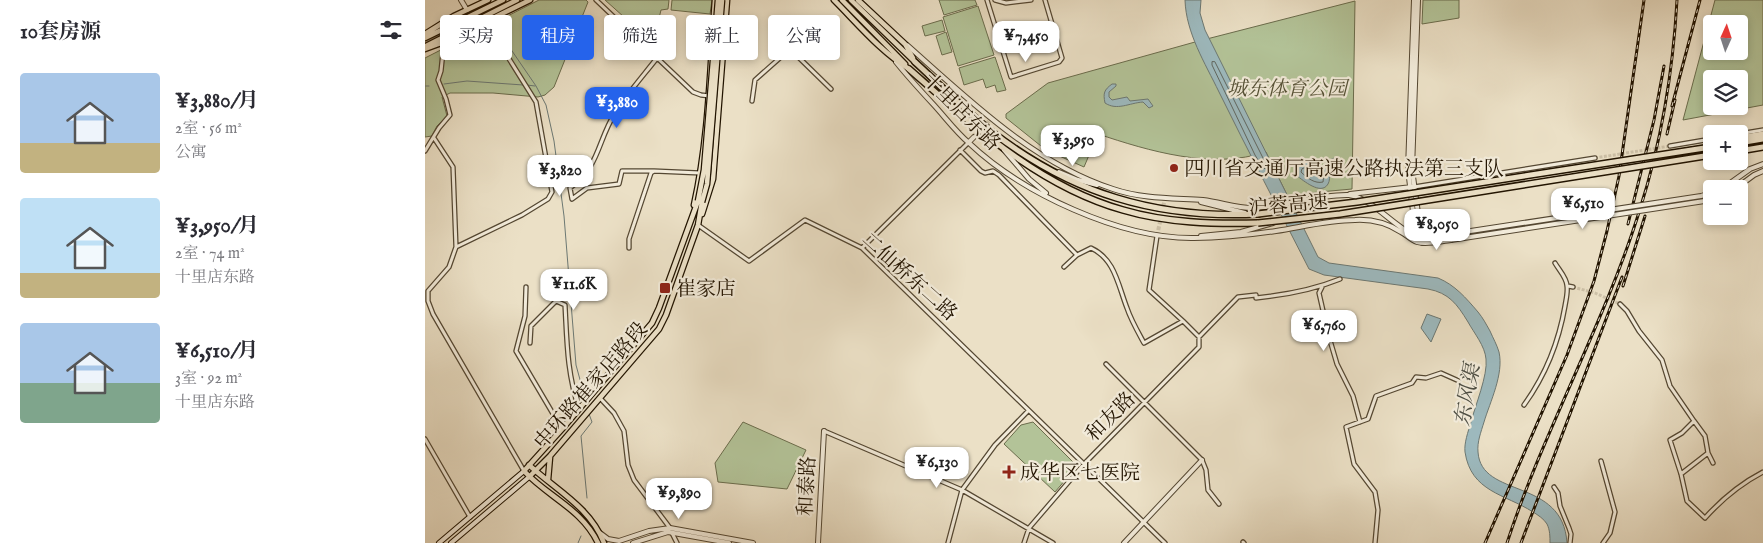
<!DOCTYPE html>
<html lang="zh">
<head>
<meta charset="utf-8">
<style>
  body { margin:0; font-family:"IM FELL English","Noto Serif SC",serif; background:#f2f2f3; color:#2b2b33; height:100vh; display:flex; flex-direction:column; font-size:19px; white-space:nowrap }
  * { box-sizing:border-box; margin:0 }
  p { font-size:16px; color:#7c7c81 }
  .icon { flex:none; width:28px; height:28px; fill:none; stroke:currentColor; stroke-width:2; stroke-linecap:round; stroke-linejoin:round }
  .map { position:relative; flex:1; overflow:hidden }
  .sheet { display:flex; flex-direction:column; background:#fff; width:425px }
  .sheet>* { flex:none }
  .guide { position:absolute; left:15px; top:15px; width:475px; height:45px; display:flex; gap:10px }
  .needle { width:32px; rotate:3deg }
  .fabs { position:absolute; left:1278px; top:15px; display:grid; gap:10px }
  .fabs a { display:grid; place-items:center; width:45px; height:45px; border-radius:5px; background:#fff; box-shadow:0 2px 8px #0003; font-size:25px }
  .price { position:absolute; translate:-50% -42px; padding:0 11px; border-radius:10px; background:#fff; color:#222; font-size:16px; line-height:32px; filter:drop-shadow(0 1px 2px #0008) }
  .price::after { content:''; position:absolute; left:50%; top:30px; width:15px; height:11px; margin-left:-8px; background:inherit; clip-path:polygon(0 0,100% 0,50% 100%) }
  .price.current { background:#2563eb; color:#fff }
  ul { padding:0; list-style:none }
  li { display:flex; align-items:center; gap:15px; height:125px; padding:0 20px }
  li span { display:grid; place-items:center; flex:none; width:140px; height:100px; border-radius:5px; color:#555 }
  li>.icon { margin-inline-start:auto }
  span .icon { width:60px; height:60px; fill:#fffc; stroke-width:1 }
  li b { font-size:21px }
  h2 { display:flex; justify-content:space-between; align-items:center; height:60px; padding:0 20px; font-size:21px }
  .tag { padding:0 18px; border-radius:5px; background:#fff; box-shadow:0 2px 8px #0003; font-size:18px; line-height:45px }
  .tag.current { background:#2563eb; color:#fff }
  main { display:flex; flex:1; min-height:0 }
  .map>svg:first-child { display:block }
</style>
</head>
<body>
<main>
<section class="sheet">
<h2>10套房源<svg class="icon" aria-label="filters" viewBox="0 0 24 24"><path d="M4 7h16M4 17h16"/><circle cx="9" cy="7" r="2"/><circle cx="15" cy="17" r="2"/></svg></h2>
<ul>
<li><span style="background:linear-gradient(#a9c7e8 70%,#c2b280 0)"><svg class="icon" aria-label="home" viewBox="0 0 24 24"><path d="M3 11l9-7 9 7M6 9v11h12V9"/></svg></span><div><b>¥3,880/月</b><p>2室 · 56 m²</p><p>公寓</p></div></li>
<li><span style="background:linear-gradient(#bfe0f5 75%,#c2b280 0)"><svg class="icon" aria-label="home" viewBox="0 0 24 24"><path d="M3 11l9-7 9 7M6 9v11h12V9"/></svg></span><div><b>¥3,950/月</b><p>2室 · 74 m²</p><p>十里店东路</p></div></li>
<li><span style="background:linear-gradient(#a9c7e8 60%,#7fa58c 0)"><svg class="icon" aria-label="home" viewBox="0 0 24 24"><path d="M3 11l9-7 9 7M6 9v11h12V9"/></svg></span><div><b>¥6,510/月</b><p>3室 · 92 m²</p><p>十里店东路</p></div></li>
</ul>
</section>
<div class="map">
<svg width="1338" height="543" viewBox="0 0 1338 543">
  <rect width="100%" height="100%" fill="#ebe0c6"/>
  <filter id="stains"><feTurbulence type="fractalNoise" baseFrequency=".004" numOctaves="4"/><feColorMatrix values="0 0 0 0 .2 0 0 0 0 .09 0 0 0 0 .02 0 0 0 .5 -.17"/></filter>
  <radialGradient id="worn" r=".72"><stop offset=".6" stop-color="#630" stop-opacity="0"/><stop offset="1" stop-color="#630" stop-opacity=".3"/></radialGradient>
  <path fill="#b3c398" stroke="#6a6c4c" fill-rule="evenodd" d="M114,0H161L163,2L129,87L120,95L113,97L68,93H25L17,97L22,116L12,126L7,136L0,137V58Z
    M180,0H244L243,9L236,10L228,43Z
    M247,0H287L285,14L246,10Z
    M514,0H550L552,5L519,15Z
    M998,0H1034V18L997,24Z
    M1290,0H1338V105L1258,120ZM1286,24H1314V51H1286ZM1286,79H1314V106H1286Z
    M930,1L927,189L862,195L841,152C787,170 724,151 673,134L659,167L621,150L581,118V114L623,83L770,42Z
    M553,6L569,55L533,66L518,17Z
    M517,20L520,31L500,36L497,26Z
    M521,32L527,52L517,55L511,36Z
    M570,57L581,90L572,92L570,85L561,88L558,79L539,85L534,68Z
    M318,422L381,450L362,489L293,482L290,463Z
    M608,422L652,466L630,492L579,444L596,425Z"/>
  <path fill="#9dbabf" stroke="#6c7873" d="M760,0H776L775,13L780,30L893,257L904,263L1013,278C1030,285 1041,298 1053,312C1058,318 1061,324 1065,331C1068,338 1072,345 1074,352C1079,374 1065,402 1059,422C1056,432 1052,442 1053,452C1056,499 1138,477 1142,543H1125C1125,537 1125,530 1122,524C1119,519 1113,515 1108,512C1080,494 1046,492 1040,452C1039,443 1043,432 1046,422C1050,406 1063,375 1061,359C1060,346 1049,333 1043,322C1032,304 1024,293 1003,289L899,275L884,269C854,210 823,151 794,92C780,63 761,33 760,0Z
    M687,84H691V86L684,92V97L687,100L702,97L705,101L723,99L728,106L724,108L718,102C704,103 692,111 680,103C678,93 679,90 687,84Z
    M911,158C913,166 909,167 906,173C904,176 905,181 903,184C896,196 878,180 872,176L873,166L878,162L883,161L886,167C901,173 898,159 911,158Z
    M1002,314L1016,319L1006,342L996,328Z"/>
  <g fill="none" stroke-linecap="round" stroke-linejoin="round">
    <path stroke="#606760" stroke-width="1" d="M790,62L842,166L841,169L838,168L830,155L787,65V62Z
      M880,168L889,174H899L898,182C890,184 882,178 876,172L877,169Z"/>
    <path stroke="#6c7873" stroke-width="1" d="M72,29L111,86L121,105L129,141L139,216L151,365L160,398
      M19,84L42,81L98,85
      M102,85L110,86
      M0,86H4
      M162,498L156,436L167,422L164,414
      M153,543L156,536"/>
    <path stroke="#cdc1a8" stroke-width="3" stroke-dasharray="3 1.5" stroke-linecap="butt" d="M1170,158L1245,146
      M1148,287L1170,293L1195,304"/>
    <path stroke="#cdc1a8" stroke-width="4" stroke-dasharray="4 2" stroke-linecap="butt" d="M549,137L564,121
      M732,236L740,198"/>
    <defs>
      <path id="minor" d="M171,0L268,92L276,95L285,96
        M562,0L586,77L634,62L637,58L620,0
        M570,0L581,3L606,0
        M327,101L330,80L365,49L406,89
        M1314,134L1338,130
        M9,138L28,167L31,247L24,267L3,291V301L8,314L99,471
        M1245,146L1286,139
        M535,150L556,171L560,173L568,171L574,175L652,255
        M0,151L14,128L25,115L21,99L13,80L16,71L19,42
        M229,171H197L194,184L162,188L147,199L145,188C175,166 172,142 190,113C202,94 218,76 232,58
        M989,187L1170,158
        M273,225L324,261L380,220L437,248L740,543
        M732,236L724,290L758,321
        M31,247L97,215L123,199L127,192L111,102L61,22
        M204,248V239L226,173L229,171L275,173
        M437,248L543,143
        M639,267L652,255L666,248C690,259 693,285 702,308C706,320 713,332 719,343L758,321L774,337L813,297L831,295V298C860,295 888,290 915,279
        M1143,286L1148,287
        M101,287L100,316L91,351L137,429
        M897,287L894,293L904,337L912,364L928,396L935,422
        M1195,304L1202,311L1214,331L1237,360L1245,386L1269,421L1257,433L1245,440L1256,474L1262,501L1280,518C1297,499 1315,484 1338,472
        M105,343L106,326L131,301L140,305C142,342 142,373 154,409
        M681,364L777,460L781,470L783,490L794,504
        M175,398L189,413L199,431L203,465L209,480L245,528
        M1099,405C1120,376 1134,341 1140,306C1141,300 1143,292 1142,286C1142,278 1134,270 1130,263
        M1269,421L1280,436L1283,453L1288,463
        M399,431L537,490L628,543
        M0,439L45,517
        M1176,461L1190,512L1185,533L1178,543
        M1256,474L1283,453
        M1129,487L1133,493L1135,506L1144,528L1146,534L1145,543
        M247,533L252,543
        M818,542L819,543
        M523,543L537,490L570,445L603,411
        M599,543L604,528L659,464L774,347V337
        M950,543L953,510L950,492L929,464L921,427L943,419L951,396L987,383L991,377L1001,378L1016,373L1034,381"/>
      <path id="tertiary" d="M36,0L42,10
        M989,0L983,169L991,237
        M993,0L987,169L997,243
        M482,45C544,100 608,163 688,189C717,199 748,198 778,200C796,202 813,209 830,208C861,206 893,194 924,195C950,199 971,231 994,236C1004,238 1015,235 1026,234
        M471,62C483,77 495,90 508,104C520,117 531,132 544,143C597,193 695,239 769,238C796,238 824,235 851,231C877,227 903,220 930,220C947,219 962,223 976,232C982,235 986,240 992,242C1002,245 1016,241 1026,240
        M543,143L549,137
        M579,150L604,179L621,193
        M634,172L653,180L672,185
        M1297,189L1325,169L1338,164
        M1310,189L1329,175L1338,171
        M925,194L987,187
        M776,202L820,213
        M776,236L816,232L848,223
        M175,533L183,539L194,541L224,531L245,528L328,543
        M208,543L243,532L304,543
        M393,543L399,431
        M699,543L777,460"/>
      <path id="secondary" d="M14,543L99,471
        M26,543L104,477"/>
      <path id="primary" d="M409,0C433,24 455,51 484,69
        M417,0L480,64
        M426,0L490,62
        M433,0L480,44L488,58
        M0,34L29,16L63,0
        M0,38L78,0
        M1,46L92,0
        M0,49L19,42L105,0
        M269,205C284,138 285,68 290,0
        M277,214L288,179L302,0
        M104,465C131,490 165,507 179,543
        M104,477L125,456L234,329L241,315L273,225L277,202
        M123,480L125,457
        M173,543C157,509 123,497 99,471L137,429L227,323L234,308L273,201"/>
      <path id="motorway" d="M490,62C515,85 540,110 566,131C647,194 731,219 833,214
        M484,69C548,125 613,186 698,210C742,223 788,224 833,223
        M1314,138L1338,134
        M1314,143L1338,139
        M1314,151L1338,147"/>
    </defs>
    <use href="#minor" stroke="#544732" stroke-width="5.5"/>
    <use href="#tertiary" stroke="#544732" stroke-width="6"/>
    <use href="#secondary" stroke="#221401" stroke-width="6"/>
    <use href="#primary" stroke="#221401" stroke-width="7"/>
    <use href="#motorway" stroke="#221401" stroke-width="8"/>
    <use href="#minor" stroke="#f2ebda" stroke-width="3"/>
    <use href="#tertiary" stroke="#f2ebda" stroke-width="4"/>
    <use href="#secondary" stroke="#f2ebda" stroke-width="4"/>
    <use href="#primary" stroke="#ebe0c6" stroke-width="4.5"/>
    <use href="#motorway" stroke="#ebe0c6" stroke-width="5"/>
    <defs>
      <path id="rail" d="M1247,106L1275,0
        M1242,134L1250,100
        M1203,224L1229,120L1239,66
        M1198,286L1220,216
        M1060,543L1142,355L1169,281L1182,231L1194,176L1219,0
        M1082,543C1119,429 1180,323 1215,209C1237,140 1248,71 1252,0
        M1096,543L1197,277"/>
    </defs>
    <use href="#rail" stroke="#221401" stroke-width="3"/>
    <use href="#rail" stroke="#f2ebda" stroke-width="1" stroke-dasharray="4" stroke-linecap="butt"/>
    <defs>
      <path id="tertiary-bridge" d="M1026,234L1276,196L1286,193
        M1026,240L1286,200"/>
      <path id="primary-bridge" d="M273,201L279,170L293,0
        M277,202L282,184L297,0"/>
      <path id="motorway-bridge" d="M833,214L932,202L1286,147
        M833,223L915,214L1286,155"/>
    </defs>
    <use href="#tertiary-bridge" stroke="#544732" stroke-width="6" stroke-linecap="butt"/>
    <use href="#primary-bridge" stroke="#221401" stroke-width="7" stroke-linecap="butt"/>
    <use href="#motorway-bridge" stroke="#221401" stroke-width="8" stroke-linecap="butt"/>
    <use href="#tertiary-bridge" stroke="#f2ebda" stroke-width="4"/>
    <use href="#primary-bridge" stroke="#ebe0c6" stroke-width="4.5"/>
    <use href="#motorway-bridge" stroke="#ebe0c6" stroke-width="5"/>
  </g>
  <g fill="#8f2418" stroke="#f2ebda" stroke-width="2">
    <circle cx="749" cy="168" r="5"/>
    <rect x="234" y="282" width="12" height="12" rx="2.5"/>
    <path d="M581.5 464.5h5v5h5v5h-5v5h-5v-5h-5v-5h5z"/>
  </g>
  <g text-anchor="middle" stroke-width="4.5" stroke-linejoin="round" paint-order="stroke">
    <g font-size="20" font-style="italic" fill="#555136" stroke="#f2ebda">
      <text x="862" y="95">城东体育公园</text>
    </g>
    <g font-size="20" fill="#221401" stroke="#f2ebda">
      <text transform="translate(537 111) rotate(45)" y="7">十里店东路</text>
      <text transform="translate(863 204) rotate(-5)" y="7">沪蓉高速</text>
      <text transform="translate(485 276) rotate(42)" y="7">二仙桥东二路</text>
      <text transform="translate(165 385) rotate(-49)" y="7">中环路崔家店路段</text>
      <text transform="translate(685 416) rotate(-45)" y="7">和友路</text>
      <text transform="translate(381 486) rotate(-87)" y="7">和泰路</text>
    </g>
    <g font-size="20" fill="#221401" stroke="#f2ebda" text-anchor="start">
      <text x="759" y="175">四川省交通厅高速公路执法第三支队</text>
      <text x="251" y="295">崔家店</text>
      <text x="595" y="479">成华区七医院</text>
    </g>
    <g font-size="21" font-style="italic" fill="#4d4e44" stroke="#f2ebda">
      <text transform="translate(1042 395) rotate(-80)" y="7">东风渠</text>
    </g>
  </g>
  <rect width="100%" height="100%" filter="url(#stains)"/>
  <rect width="100%" height="100%" fill="url(#worn)"/>
</svg>
<div class="fabs">
<a><svg class="needle" viewBox="-14 -14 28 28"><path d="M0-13l5 13h-10z" fill="#e53935"/><path d="M0 13l5-13h-10z" fill="#7c7c81"/></svg></a>
<a><svg class="icon" aria-label="layers" viewBox="0 0 24 24"><path d="M12 4l9 5-9 5-9-5zM3 14l9 5 9-5"/></svg></a>
<a>+</a>
<a>−</a>
</div>
<b class="price" style="left:601px;top:63px">¥7,450</b>
<b class="price current" style="left:192px;top:129px">¥3,880</b>
<b class="price" style="left:648px;top:167px">¥3,950</b>
<b class="price" style="left:135px;top:197px">¥3,820</b>
<b class="price" style="left:1158px;top:230px">¥6,510</b>
<b class="price" style="left:1012px;top:251px">¥8,050</b>
<b class="price" style="left:149px;top:311px">¥11.6K</b>
<b class="price" style="left:899px;top:352px">¥6,760</b>
<b class="price" style="left:512px;top:489px">¥6,130</b>
<b class="price" style="left:254px;top:520px">¥9,890</b>
<div class="guide">
<a class="tag">买房</a>
<a class="tag current">租房</a>
<a class="tag">筛选</a>
<a class="tag">新上</a>
<a class="tag">公寓</a>
</div>
</div>
</main>
</body>
</html>
